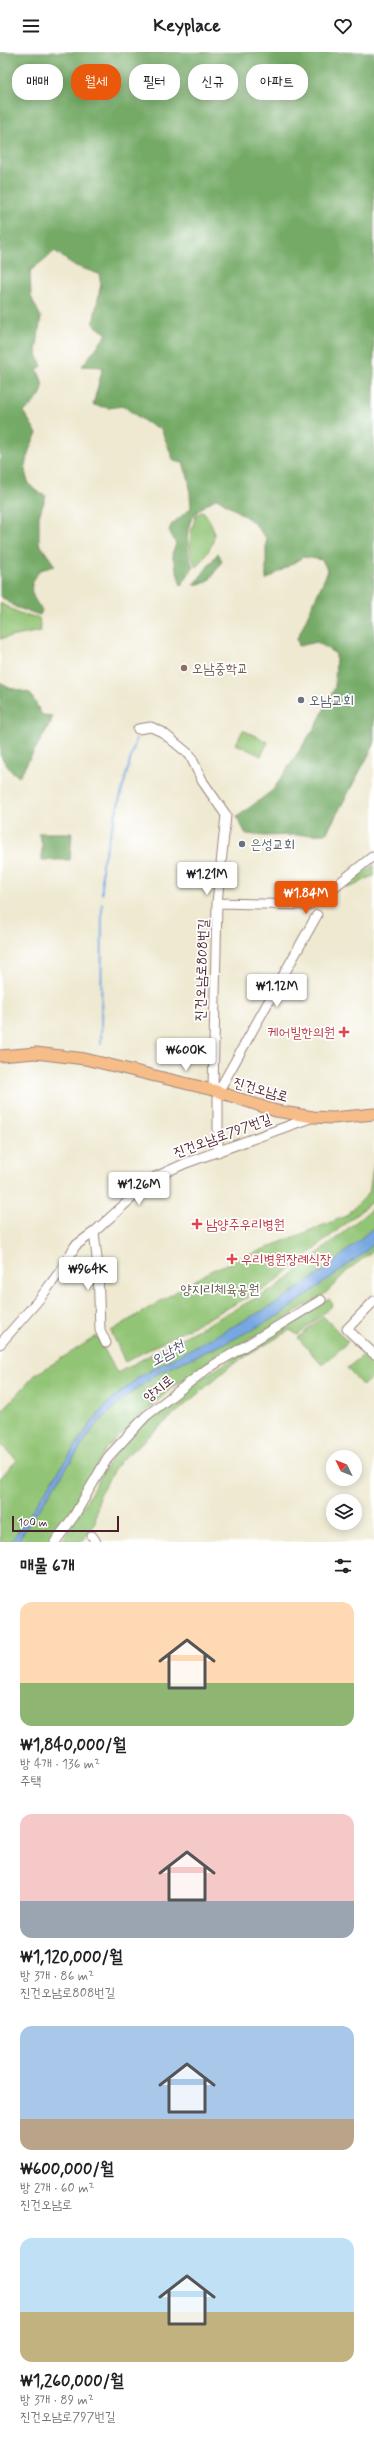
<!DOCTYPE html>
<html lang="ko">
<head>
<meta charset="utf-8">
<style>
  body { margin:0; font-family:Mynerve,"Poor Story",sans-serif; background:#f2f2f2; color:#202124; height:100vh; display:flex; flex-direction:column; font-size:15px; white-space:nowrap }
  * { box-sizing:border-box; margin:0 }
  p { font-size:13px; color:#757577 }
  .icon { flex:none; width:22px; height:22px; fill:none; stroke:currentColor; stroke-width:2; stroke-linecap:round; stroke-linejoin:round }
  .map { position:relative; height:1490px; overflow:hidden }
  .panel { display:flex; flex-direction:column; background:#fff; flex:1 }
  .panel>* { flex:none }
  .top-card { position:absolute; left:12px; top:12px; width:350px; height:36px; display:flex; gap:8px }
  .needle { width:26px; rotate:313deg }
  .fabs { position:absolute; left:326px; top:1398px; display:grid; gap:8px }
  .fabs a { display:grid; place-items:center; width:36px; height:36px; border-radius:50%; background:#fff; box-shadow:0 2px 10px #0003; font-size:20px }
  .scale { position:absolute; left:12px; bottom:10px; width:107px; box-sizing:border-box; padding-left:4px; border:2px solid #4a1f2b; border-top:0; font-size:11px; line-height:14px; white-space:nowrap; color:#4a1f2b; -webkit-text-stroke:3px #fff; paint-order:stroke }
  .price { position:absolute; translate:-50% -34px; padding:0 9px; border-radius:4px; background:#fff; color:#222; font-size:13px; line-height:26px; filter:drop-shadow(0 1px 2px #0008) }
  .price::after { content:''; position:absolute; left:50%; top:24px; width:12px; height:9px; margin-left:-6px; background:inherit; clip-path:polygon(0 0,100% 0,50% 100%) }
  .price.active { background:#ea580c; color:#fff }
  ul { padding:0; list-style:none }
  li { display:grid; align-content:center; gap:8px; height:212px; padding:0 20px }
  li span { display:grid; place-items:center; height:124px; border-radius:12px; color:#555 }
  li>.icon { margin-inline-start:auto }
  span .icon { width:72px; height:72px; fill:#fffc; stroke-width:1 }
  li b { font-size:17px }
  h2 { display:flex; justify-content:space-between; align-items:center; height:48px; padding:0 20px; font-size:17px }
  .tag { padding:0 14px; border-radius:16px; background:#fff; box-shadow:0 2px 10px #0003; font-size:14px; line-height:36px }
  .tag.active { background:#ea580c; color:#fff }
  header { display:flex; justify-content:space-between; align-items:center; height:52px; padding:0 20px; background:#fff; font-size:18px; font-weight:700 }
  .map>svg:first-child { display:block }
</style>
</head>
<body>
<header><svg class="icon" aria-label="menu" viewBox="0 0 24 24"><path d="M4 6h16M4 12h16M4 18h16"/></svg>Keyplace<svg class="icon" aria-label="heart" viewBox="0 0 24 24"><path d="M12 20l-8-8c-3-5 5-10 8-4 3-6 11-1 8 4z"/></svg></header>
<div class="map">
<svg width="374" height="1490" viewBox="0 0 374 1490">
  <rect width="100%" height="100%" fill="#fff"/>
  <filter id="ink" filterUnits="userSpaceOnUse"><feTurbulence type="fractalNoise" baseFrequency=".025" numOctaves="2"/><feDisplacementMap in="SourceGraphic" scale="8" xChannelSelector="R" yChannelSelector="G"/><feConvolveMatrix kernelMatrix="1 2 1 2 8 2 1 2 1" color-interpolation-filters="sRGB"/></filter>
  <filter id="wash" filterUnits="userSpaceOnUse"><feTurbulence type="fractalNoise" baseFrequency=".012" numOctaves="4" result="noise"/><feDisplacementMap in="SourceGraphic" scale="16" xChannelSelector="R" yChannelSelector="G"/><feGaussianBlur stdDeviation="0.9" result="paint"/><feColorMatrix in="noise" values="0 0 0 0 0 0 0 0 0 0 0 0 0 0 0 0 0 1.4 0 .05"/><feComposite in="paint" operator="in"/></filter>
  <g filter="url(#wash)">
    <rect width="100%" height="100%" fill="#eee9d0"/>
    <path fill="#92c474" stroke="#6e7250" d="M203,459C222,483 214,493 196,515C186,495 190,484 196,463Z
      M0,551L19,561L39,566L41,579L0,587Z
      M243,678L268,690L261,704L236,692Z
      M374,813V824C364,826 355,837 345,835Z
      M374,1111V1148L271,1233L125,1310L111,1279L212,1218L346,1164L369,1141Z
      M374,1155V1198L347,1219L325,1242L172,1335L106,1397L75,1453L49,1490H0V1426L17,1408L0,1392V1361L35,1323L97,1284L117,1321L278,1234Z
      M329,1247L333,1253L298,1283L290,1278L230,1314L119,1410L99,1443L95,1471L82,1490H62L111,1407L130,1384L181,1339Z
      M323,1264L348,1290L322,1313L298,1286Z
      M366,1301L374,1309V1323L363,1334L347,1316Z"/>
    <path fill="#75aa66" stroke="#606448" d="M0,0H374V693L326,782L265,784L246,782L237,765L273,738L317,672L335,635L336,602L317,590L299,594L297,587L328,519L322,508L303,505L266,528V486L252,469L217,446C209,451 200,456 194,463C184,477 187,501 193,515L181,534L172,502L176,492L169,478L172,472L191,456L189,428L183,411L174,409L161,377L147,371L123,354L109,356L93,353L103,315L82,314L107,282L93,272L101,232L99,222L73,213L55,199L30,219L31,245L41,265L36,300L42,314L37,318C49,339 40,345 24,360L37,382C24,404 16,433 46,444L39,464V491L55,514L40,518C27,536 30,542 42,558L40,563L15,555L0,544Z
      M218,501L222,509L208,530L194,533Z
      M0,630L7,635L30,641L42,663L52,664L51,670L19,725L10,718L0,703Z
      M38,781H72L70,808H42V791Z"/>
    <path fill="#77a7e2" stroke="#606386" d="M374,1175V1191L364,1201L280,1263L228,1290L160,1320L122,1348L95,1374L17,1490H11L91,1371L108,1351L140,1324L275,1252L325,1218Z"/>
    <g fill="none" stroke-linecap="round" stroke-linejoin="round">
      <path stroke="#77a7e2" stroke-width="2" d="M102,842V812L136,687
        M101,992L102,852"/>
    </g>
  </g>
  <g filter="url(#ink)">
    <g fill="none" stroke-linecap="round" stroke-linejoin="round">
      <defs>
        <path id="minor" d="M138,677L151,675L162,680L190,703L203,730L226,763L217,851L213,1038
          M217,851L309,853L318,848L372,805
          M218,1100V1040L317,863
          M94,1180L98,1215L100,1278L106,1291
          M374,1249L347,1277L374,1302
          M0,1292L41,1245L64,1214L75,1194L94,1180L155,1125L186,1111L313,1065
          M92,1484L96,1490
          M55,1490L74,1464L108,1405L146,1364L207,1317L321,1248"/>
        <path id="major" d="M0,1004L36,1001L85,1007L213,1038L276,1059L313,1065L333,1066L374,1062"/>
      </defs>
      <use href="#minor" stroke="#9c847e" stroke-width="11"/>
      <use href="#major" stroke="#9c847e" stroke-width="13"/>
      <use href="#minor" stroke="#fff" stroke-width="9"/>
      <use href="#major" stroke="#f7bd88" stroke-width="11"/>
    </g>
  </g>
  <circle fill="#8d6e63" stroke="#fff" stroke-width="1.5" cx="184" cy="616" r="4"/>
  <g fill="#6b7280" stroke="#fff" stroke-width="1.5">
    <circle cx="301" cy="648" r="4"/>
    <circle cx="242" cy="792" r="4"/>
  </g>
  <g fill="#e0444e" stroke="#fff" stroke-width="1.5">
    <path d="M342 974h4v4h4v4h-4v4h-4v-4h-4v-4h4z"/>
    <path d="M195 1166h4v4h4v4h-4v4h-4v-4h-4v-4h4z"/>
    <path d="M230 1201h4v4h4v4h-4v4h-4v-4h-4v-4h4z"/>
  </g>
  <g text-anchor="middle" stroke-width="3.5" stroke-linejoin="round" paint-order="stroke">
    <g font-size="14" fill="#785e54" stroke="#fff" text-anchor="start">
      <text x="192" y="621">오남중학교</text>
    </g>
    <g font-size="14" fill="#5b616d" stroke="#fff" text-anchor="start">
      <text x="309" y="653">오남교회</text>
      <text x="250" y="797">은성교회</text>
    </g>
    <g font-size="14" fill="#4a1f2b" stroke="#fff">
      <text transform="translate(201 918) rotate(-88)" y="5">진건오남로808번길</text>
      <text transform="translate(261 1037) rotate(16)" y="5">진건오남로</text>
      <text transform="translate(222 1083) rotate(-20)" y="5">진건오남로797번길</text>
      <text transform="translate(158 1336) rotate(-39)" y="5">양지로</text>
    </g>
    <g font-size="14" fill="#be3a42" stroke="#fff" text-anchor="start">
      <text x="335" y="985" text-anchor="end">케어빌한의원</text>
      <text x="206" y="1177">남양주우리병원</text>
      <text x="241" y="1212">우리병원장례식장</text>
    </g>
    <g font-size="14" fill="#635945" stroke="#fff">
      <text x="220" y="1242">양지리체육공원</text>
    </g>
    <g font-size="15" font-style="italic" fill="#5c5574" stroke="#fff">
      <text transform="translate(167 1301) rotate(-30)" y="5">오남천</text>
    </g>
  </g>
</svg>
<div class="fabs">
<a><svg class="needle" viewBox="-14 -14 28 28"><path d="M0-13l5 13h-10z" fill="#e53935"/><path d="M0 13l5-13h-10z" fill="#757577"/></svg></a>
<a><svg class="icon" aria-label="layers" viewBox="0 0 24 24"><path d="M12 4l9 5-9 5-9-5zM3 14l9 5 9-5"/></svg></a>
</div>
<div class="scale">100 m</div>
<b class="price" style="left:207px;top:844px">₩1.21M</b>
<b class="price active" style="left:306px;top:863px">₩1.84M</b>
<b class="price" style="left:277px;top:956px">₩1.12M</b>
<b class="price" style="left:186px;top:1020px">₩600K</b>
<b class="price" style="left:139px;top:1154px">₩1.26M</b>
<b class="price" style="left:88px;top:1239px">₩964K</b>
<div class="top-card">
<a class="tag">매매</a>
<a class="tag active">월세</a>
<a class="tag">필터</a>
<a class="tag">신규</a>
<a class="tag">아파트</a>
</div>
</div>
<section class="panel">
<h2>매물 6개<svg class="icon" aria-label="filters" viewBox="0 0 24 24"><path d="M4 7h16M4 17h16"/><circle cx="9" cy="7" r="2"/><circle cx="15" cy="17" r="2"/></svg></h2>
<ul>
<li><span style="background:linear-gradient(#ffd9b3 65%,#8fb573 0)"><svg class="icon" aria-label="home" viewBox="0 0 24 24"><path d="M3 11l9-7 9 7M6 9v11h12V9"/></svg></span><div><b>₩1,840,000/월</b><p>방 4개 · 136 m²</p><p>주택</p></div></li>
<li><span style="background:linear-gradient(#f6c9c9 70%,#9aa5b1 0)"><svg class="icon" aria-label="home" viewBox="0 0 24 24"><path d="M3 11l9-7 9 7M6 9v11h12V9"/></svg></span><div><b>₩1,120,000/월</b><p>방 3개 · 86 m²</p><p>진건오남로808번길</p></div></li>
<li><span style="background:linear-gradient(#a9c7e8 75%,#b9a48a 0)"><svg class="icon" aria-label="home" viewBox="0 0 24 24"><path d="M3 11l9-7 9 7M6 9v11h12V9"/></svg></span><div><b>₩600,000/월</b><p>방 2개 · 60 m²</p><p>진건오남로</p></div></li>
<li><span style="background:linear-gradient(#bfe0f5 60%,#c2b280 0)"><svg class="icon" aria-label="home" viewBox="0 0 24 24"><path d="M3 11l9-7 9 7M6 9v11h12V9"/></svg></span><div><b>₩1,260,000/월</b><p>방 3개 · 89 m²</p><p>진건오남로797번길</p></div></li>
</ul>
</section>
</body>
</html>
